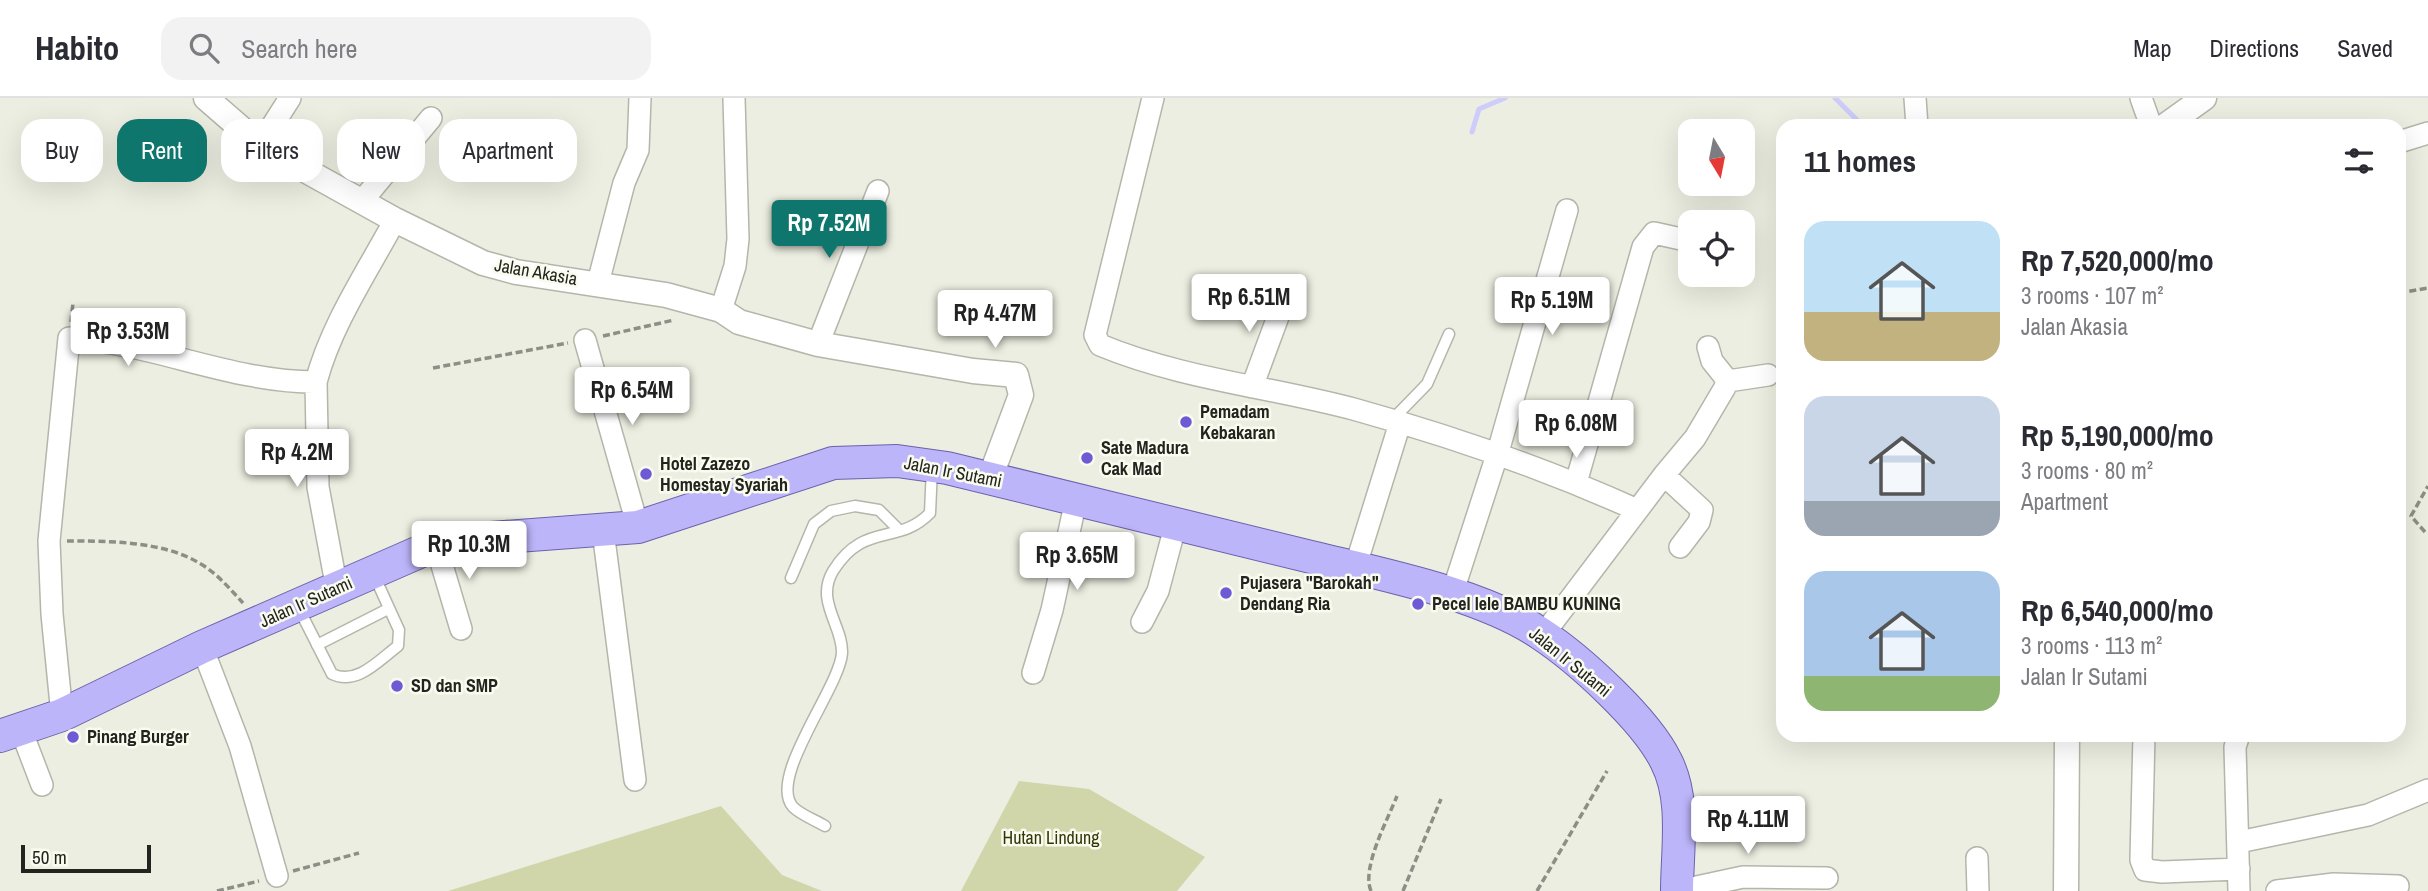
<!DOCTYPE html>
<html lang="en">
<head>
<meta charset="utf-8">
<style>
  body { margin:0; font-family:"Archivo Narrow",sans-serif; background:#f2f2f3; color:#2b2b33; height:100vh; display:flex; flex-direction:column; font-size:26px; white-space:nowrap }
  * { box-sizing:border-box; margin:0 }
  p { font-size:23px; color:#7c7c81 }
  .icon { flex:none; width:38px; height:38px; fill:none; stroke:currentColor; stroke-width:2; stroke-linecap:round; stroke-linejoin:round }
  .map { position:relative; flex:1; overflow:hidden }
  .drawer { position:absolute; left:1776px; top:21px; width:630px; height:623px; display:flex; flex-direction:column; background:#fff; border-radius:21px; box-shadow:0 7px 28px #0002 }
  .drawer>* { flex:none }
  .banner { position:absolute; left:21px; top:21px; width:665px; height:63px; display:flex; gap:14px }
  .needle { width:46px; rotate:170deg }
  .fabs { position:absolute; left:1678px; top:21px; display:grid; gap:14px }
  .fabs a { display:grid; place-items:center; width:77px; height:77px; border-radius:14px; background:#fff; box-shadow:0 7px 28px #0002; font-size:35px }
  .scale { position:absolute; left:21px; bottom:18px; width:130px; box-sizing:border-box; padding-left:7px; border:4px solid #23241f; border-top:0; font-size:19px; line-height:24px; white-space:nowrap; color:#23241f; -webkit-text-stroke:5px #f9fbee; paint-order:stroke }
  .price { position:absolute; translate:-50% -60px; padding:0 16px; border-radius:7px; background:#fff; color:#222; font-size:23px; line-height:46px; filter:drop-shadow(0 2px 4px #0008) }
  .price::after { content:''; position:absolute; left:50%; top:42px; width:21px; height:16px; margin-left:-10px; background:inherit; clip-path:polygon(0 0,100% 0,50% 100%) }
  .price.current { background:#0f766e; color:#fff }
  ul { padding:0; list-style:none }
  li { display:flex; align-items:center; gap:21px; height:175px; padding:0 28px }
  li span { display:grid; place-items:center; flex:none; width:196px; height:140px; border-radius:21px; color:#555 }
  li>.icon { margin-inline-start:auto }
  span .icon { width:84px; height:84px; fill:#fffc; stroke-width:1 }
  li b { font-size:30px }
  h2 { display:flex; justify-content:space-between; align-items:center; height:84px; padding:0 28px; font-size:30px }
  .pill { padding:0 24px; border-radius:21px; background:#fff; box-shadow:0 7px 28px #0002; font-size:24px; line-height:63px }
  .pill.current { background:#0f766e; color:#fff }
  header { display:flex; align-items:center; gap:42px; box-sizing:border-box; height:98px; padding:0 35px; background:#fff; border-bottom:2px solid #e1e1e2 }
  header strong { font-size:33px }
  nav { display:flex; gap:38px; margin-inline-start:auto; font-size:24px }
  .search { width:490px; height:63px; background:#f2f2f3; display:flex; align-items:center; gap:18px; box-sizing:border-box; padding:0 24px; border-radius:21px; color:#7c7c81; font-size:26px }
  .map>svg:first-child { display:block }
</style>
</head>
<body>
<header>
<strong>Habito</strong>
<div class="search"><svg class="icon" aria-label="search" viewBox="0 0 24 24"><circle cx="10" cy="10" r="6"/><path d="M15 15l6 6"/></svg>Search here</div>
<nav><a>Map</a><a>Directions</a><a>Saved</a></nav>
</header>
<div class="map">
<svg width="2428" height="793" viewBox="0 0 2428 793">
  <rect width="100%" height="100%" fill="#eceee1"/>
  <path fill="#d0d6aa" d="M1019,683L1089,691L1205,759L1177,793H961Z
    M721,708L782,777L822,793H448Z"/>
  <g fill="none" stroke-linecap="round" stroke-linejoin="round">
    <path stroke="#ceccfb" stroke-width="5" d="M1835,0L1863,28
      M1472,34L1479,11L1505,0"/>
    <defs>
      <path id="service" d="M1392,322L1427,286L1449,236
        M791,480L814,426L831,413L855,408L879,412L900,433
        M299,511L332,576C357,588 379,562 398,548L399,532L374,477
        M317,547L388,511
        M825,728C815,722 801,717 793,709C767,680 840,589 842,555C843,528 815,503 833,473C864,423 898,448 930,415L932,370"/>
      <path id="minor" d="M1153,0L1095,237L1100,247C1182,281 1272,289 1357,312C1454,339 1546,371 1637,412
        M1915,0L1917,28
        M2141,0L2151,28
        M2399,44L2428,35
        M260,47L290,0
        M362,103L431,20
        M598,185L624,85L638,52L640,0
        M721,212L735,168L738,141L734,0
        M585,242L638,429
        M818,246L878,93
        M1728,283L1768,277
        M316,284L318,389L337,491
        M1252,289L1286,197
        M1664,377L1702,412L1699,424L1680,449
        M1576,385L1643,149L1654,135L1690,143
        M603,433L635,682
        M436,447L461,531
        M1355,470L1400,325
        M1452,496L1498,354L1567,112
        M1142,524L1158,493L1176,425
        M1543,537L1664,377L1695,340L1724,291L1728,283L1712,263L1708,249
        M202,549L240,648L277,778
        M1033,575L1052,512L1076,402
        M62,617L52,516L49,443L69,240C154,245 230,284 316,284C331,227 367,174 395,122
        M21,632L42,687
        M2144,637L2141,762L2145,772L2162,774L2239,771
        M2239,744L2368,717L2428,692
        M1977,760L1978,793
        M1678,793L1743,779L1827,780
        M2239,793L2235,649L2239,637
        M2277,793L2334,786L2398,788"/>
      <path id="tertiary" d="M206,0L260,47L395,122L483,165L516,174L666,197L721,212L739,224L818,246L973,273L1016,277L1021,297L990,380
        M2165,28L2204,0
        M2066,793L2067,637"/>
      <path id="primary" d="M0,638L62,617L202,549L433,448L464,442L638,429L833,365L897,363L947,370C1068,400 1190,429 1311,459C1380,476 1483,496 1541,536C1579,561 1646,622 1666,663C1686,701 1677,752 1677,793"/>
    </defs>
    <use href="#service" stroke="#b4b6aa" stroke-width="13"/>
    <use href="#minor" stroke="#b4b6aa" stroke-width="24"/>
    <use href="#tertiary" stroke="#b4b6aa" stroke-width="27"/>
    <use href="#primary" stroke="#6a62ab" stroke-width="34"/>
    <path stroke="#8d8e85" stroke-width="3.5" stroke-dasharray="7 3.5" stroke-linecap="butt" d="M2399,195L2428,190
      M71,224L73,205
      M603,238L674,222
      M433,270L568,245
      M2425,434L2411,418L2428,388
      M67,443C108,443 163,443 199,465C217,475 229,490 243,505
      M293,773L359,755
      M217,793L259,783
      M1371,793C1361,770 1388,721 1397,698
      M1403,793L1441,701
      M1537,793L1607,673"/>
    <use href="#service" stroke="#fff" stroke-width="10"/>
    <use href="#minor" stroke="#fff" stroke-width="21"/>
    <use href="#tertiary" stroke="#fff" stroke-width="24"/>
    <use href="#primary" stroke="#bcb5fa" stroke-width="32"/>
  </g>
  <g fill="#6e5ad4" stroke="#f9fbee" stroke-width="2.5">
    <circle cx="1186" cy="324" r="7"/>
    <circle cx="1087" cy="360" r="7"/>
    <circle cx="646" cy="376" r="7"/>
    <circle cx="1226" cy="495" r="7"/>
    <circle cx="1418" cy="506" r="7"/>
    <circle cx="397" cy="588" r="7"/>
    <circle cx="73" cy="639" r="7"/>
  </g>
  <g text-anchor="middle" stroke-width="5" stroke-linejoin="round" paint-order="stroke">
    <g font-size="18" fill="#23241f" stroke="#f9fbee">
      <text transform="translate(536 174) rotate(10)" y="6">Jalan Akasia</text>
      <text transform="translate(953 374) rotate(11)" y="6">Jalan Ir Sutami</text>
      <text transform="translate(306 504) rotate(-24)" y="6">Jalan Ir Sutami</text>
      <text transform="translate(1570 564) rotate(39)" y="6">Jalan Ir Sutami</text>
    </g>
    <g font-size="18" font-weight="bold" fill="#23241f" stroke="#f9fbee" text-anchor="start">
      <text x="1200" y="320">Pemadam<tspan x="1200" dy="21">Kebakaran</tspan></text>
      <text x="1101" y="356">Sate Madura<tspan x="1101" dy="21">Cak Mad</tspan></text>
      <text x="660" y="372">Hotel Zazezo<tspan x="660" dy="21">Homestay Syariah</tspan></text>
      <text x="1240" y="491">Pujasera "Barokah"<tspan x="1240" dy="21">Dendang Ria</tspan></text>
      <text x="1432" y="512">Pecel lele BAMBU KUNING</text>
      <text x="411" y="594">SD dan SMP</text>
      <text x="87" y="645">Pinang Burger</text>
    </g>
    <g font-size="18" fill="#323606" stroke="#f9fbee">
      <text x="1051" y="746">Hutan Lindung</text>
    </g>
  </g>
</svg>
<div class="fabs">
<a><svg class="needle" viewBox="-14 -14 28 28"><path d="M0-13l5 13h-10z" fill="#e53935"/><path d="M0 13l5-13h-10z" fill="#7c7c81"/></svg></a>
<a><svg class="icon" aria-label="locate" viewBox="0 0 24 24"><circle cx="12" cy="12" r="6"/><path d="M12 2v4M12 18v4M2 12h4M18 12h4"/></svg></a>
</div>
<div class="scale">50 m</div>
<b class="price current" style="left:829px;top:162px">Rp 7.52M</b>
<b class="price" style="left:1249px;top:236px">Rp 6.51M</b>
<b class="price" style="left:1552px;top:239px">Rp 5.19M</b>
<b class="price" style="left:995px;top:252px">Rp 4.47M</b>
<b class="price" style="left:128px;top:270px">Rp 3.53M</b>
<b class="price" style="left:632px;top:329px">Rp 6.54M</b>
<b class="price" style="left:1576px;top:362px">Rp 6.08M</b>
<b class="price" style="left:297px;top:391px">Rp 4.2M</b>
<b class="price" style="left:469px;top:483px">Rp 10.3M</b>
<b class="price" style="left:1077px;top:494px">Rp 3.65M</b>
<b class="price" style="left:1748px;top:758px">Rp 4.11M</b>
<div class="banner">
<a class="pill">Buy</a>
<a class="pill current">Rent</a>
<a class="pill">Filters</a>
<a class="pill">New</a>
<a class="pill">Apartment</a>
</div>
<section class="drawer">
<h2>11 homes<svg class="icon" aria-label="filters" viewBox="0 0 24 24"><path d="M4 7h16M4 17h16"/><circle cx="9" cy="7" r="2"/><circle cx="15" cy="17" r="2"/></svg></h2>
<ul>
<li><span style="background:linear-gradient(#bfe0f5 65%,#c2b280 0)"><svg class="icon" aria-label="home" viewBox="0 0 24 24"><path d="M3 11l9-7 9 7M6 9v11h12V9"/></svg></span><div><b>Rp 7,520,000/mo</b><p>3 rooms · 107 m²</p><p>Jalan Akasia</p></div></li>
<li><span style="background:linear-gradient(#c9d6e8 75%,#9aa5b1 0)"><svg class="icon" aria-label="home" viewBox="0 0 24 24"><path d="M3 11l9-7 9 7M6 9v11h12V9"/></svg></span><div><b>Rp 5,190,000/mo</b><p>3 rooms · 80 m²</p><p>Apartment</p></div></li>
<li><span style="background:linear-gradient(#a9c7e8 75%,#8fb573 0)"><svg class="icon" aria-label="home" viewBox="0 0 24 24"><path d="M3 11l9-7 9 7M6 9v11h12V9"/></svg></span><div><b>Rp 6,540,000/mo</b><p>3 rooms · 113 m²</p><p>Jalan Ir Sutami</p></div></li>
</ul>
</section>
</div>
</body>
</html>
